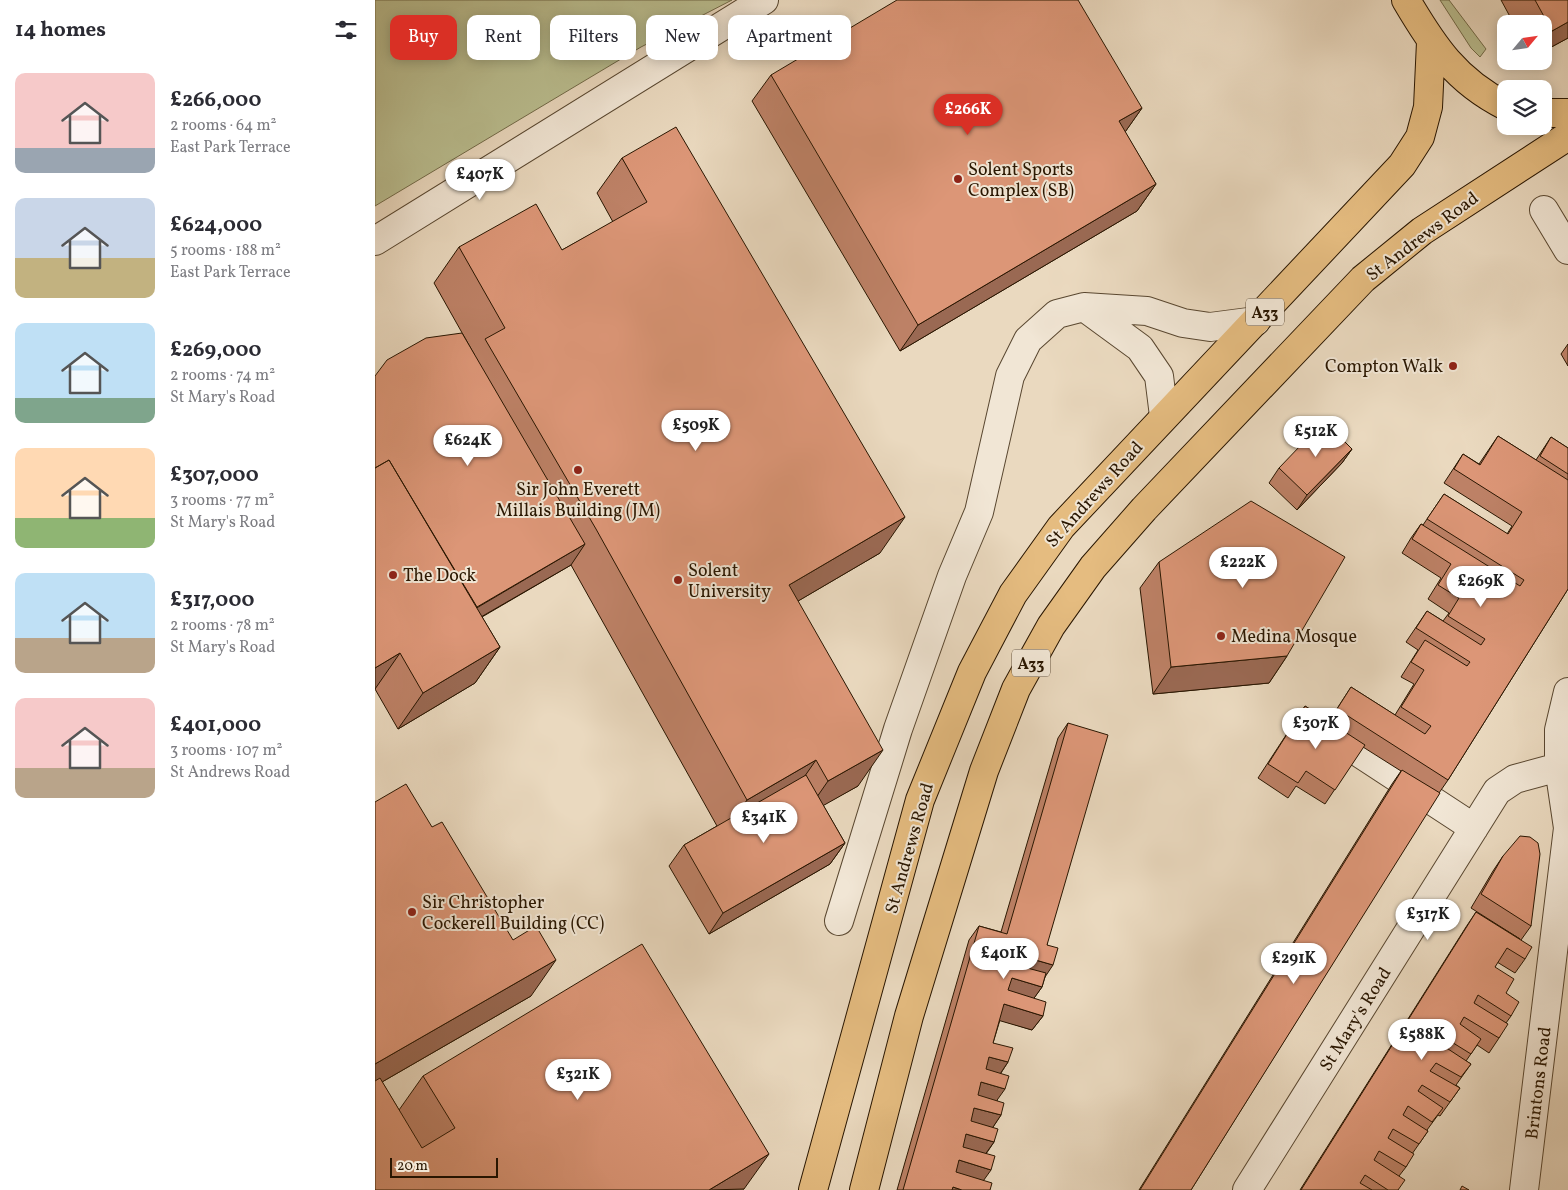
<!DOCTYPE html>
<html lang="en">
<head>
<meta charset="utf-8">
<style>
  body { margin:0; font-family:Vollkorn,serif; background:#f7f7f7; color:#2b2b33; height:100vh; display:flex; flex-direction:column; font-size:19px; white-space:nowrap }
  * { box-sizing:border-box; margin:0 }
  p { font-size:16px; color:#7c7c81 }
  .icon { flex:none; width:28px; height:28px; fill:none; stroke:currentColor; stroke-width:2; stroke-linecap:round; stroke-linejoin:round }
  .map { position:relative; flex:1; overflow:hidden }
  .side { display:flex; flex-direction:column; background:#fff; width:375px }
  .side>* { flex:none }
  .top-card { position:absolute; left:15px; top:15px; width:475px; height:45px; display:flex; gap:10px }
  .needle { width:32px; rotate:61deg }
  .buttons { position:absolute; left:1122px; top:15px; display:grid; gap:10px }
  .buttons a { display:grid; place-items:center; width:55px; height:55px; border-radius:10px; background:#fff; box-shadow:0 2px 12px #0003; font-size:25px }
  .scale { position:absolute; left:15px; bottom:12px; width:108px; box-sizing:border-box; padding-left:5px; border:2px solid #291601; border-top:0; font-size:14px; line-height:18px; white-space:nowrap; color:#291601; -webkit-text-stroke:4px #f1e6d5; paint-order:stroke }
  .price { position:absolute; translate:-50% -42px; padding:0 11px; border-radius:18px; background:#fff; color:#222; font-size:16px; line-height:32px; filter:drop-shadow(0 1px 2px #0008) }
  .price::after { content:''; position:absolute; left:50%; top:30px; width:15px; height:11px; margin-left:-8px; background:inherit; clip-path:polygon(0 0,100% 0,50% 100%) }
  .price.active { background:#d93025; color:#fff }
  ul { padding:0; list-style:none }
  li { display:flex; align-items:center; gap:15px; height:125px; padding:0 15px }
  li span { display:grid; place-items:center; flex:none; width:140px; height:100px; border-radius:10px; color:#555 }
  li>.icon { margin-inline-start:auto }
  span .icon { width:60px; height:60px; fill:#fffc; stroke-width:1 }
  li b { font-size:21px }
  h2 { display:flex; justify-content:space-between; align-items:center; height:60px; padding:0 15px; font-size:21px }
  .chip { padding:0 18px; border-radius:10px; background:#fff; box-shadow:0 2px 12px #0003; font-size:18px; line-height:45px }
  .chip.active { background:#d93025; color:#fff }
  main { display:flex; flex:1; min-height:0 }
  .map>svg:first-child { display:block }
</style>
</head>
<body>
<main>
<section class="side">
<h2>14 homes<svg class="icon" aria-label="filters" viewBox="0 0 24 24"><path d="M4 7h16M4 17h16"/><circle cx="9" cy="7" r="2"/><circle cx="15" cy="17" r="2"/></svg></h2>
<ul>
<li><span style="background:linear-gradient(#f6c9c9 75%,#9aa5b1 0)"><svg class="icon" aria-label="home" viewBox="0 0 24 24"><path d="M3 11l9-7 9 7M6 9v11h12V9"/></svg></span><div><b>£266,000</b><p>2 rooms · 64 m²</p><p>East Park Terrace</p></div></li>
<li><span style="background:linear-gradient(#c9d6e8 60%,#c2b280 0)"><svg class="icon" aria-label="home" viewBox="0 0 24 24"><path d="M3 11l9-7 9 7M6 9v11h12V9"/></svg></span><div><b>£624,000</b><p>5 rooms · 188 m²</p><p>East Park Terrace</p></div></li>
<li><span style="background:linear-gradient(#bfe0f5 75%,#7fa58c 0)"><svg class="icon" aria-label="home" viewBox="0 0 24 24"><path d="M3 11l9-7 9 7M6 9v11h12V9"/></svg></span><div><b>£269,000</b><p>2 rooms · 74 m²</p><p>St Mary's Road</p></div></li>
<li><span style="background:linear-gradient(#ffd9b3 70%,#8fb573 0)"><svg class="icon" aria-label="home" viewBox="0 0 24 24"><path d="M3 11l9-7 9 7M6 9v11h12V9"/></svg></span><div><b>£307,000</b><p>3 rooms · 77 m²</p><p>St Mary's Road</p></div></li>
<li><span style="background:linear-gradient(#bfe0f5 65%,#b9a48a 0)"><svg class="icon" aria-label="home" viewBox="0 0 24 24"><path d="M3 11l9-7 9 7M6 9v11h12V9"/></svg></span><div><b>£317,000</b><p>2 rooms · 78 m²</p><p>St Mary's Road</p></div></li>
<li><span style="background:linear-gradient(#f6c9c9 70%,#b9a48a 0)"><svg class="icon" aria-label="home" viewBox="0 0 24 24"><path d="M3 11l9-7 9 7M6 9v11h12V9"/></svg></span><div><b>£401,000</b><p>3 rooms · 107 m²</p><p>St Andrews Road</p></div></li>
</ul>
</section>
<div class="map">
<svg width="1193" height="1190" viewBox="0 0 1193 1190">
  <rect width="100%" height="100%" fill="#ead9bf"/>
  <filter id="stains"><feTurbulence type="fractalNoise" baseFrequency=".004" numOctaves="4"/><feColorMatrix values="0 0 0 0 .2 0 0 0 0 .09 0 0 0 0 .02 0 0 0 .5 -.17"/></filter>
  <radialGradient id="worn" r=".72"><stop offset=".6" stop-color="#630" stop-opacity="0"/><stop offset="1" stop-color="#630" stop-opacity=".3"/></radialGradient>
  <path fill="#babe90" stroke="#726a48" d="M0,0H357L266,47L0,206Z
    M1065,0H1074L1111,49L1105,57L1096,48Z"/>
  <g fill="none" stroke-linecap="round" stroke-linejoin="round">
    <defs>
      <path id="minor" d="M1169,210L1193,250
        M0,241L389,0
        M709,307L765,348L784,376L789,416
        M954,733L1099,828
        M464,921L523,729L577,576L604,512L635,376L653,340L682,314L709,307L772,311L808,323L835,327L881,321
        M872,1190L1122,791L1140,779L1184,767V730L1193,692
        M1149,1190L1193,828L1184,767"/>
      <path id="major" d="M1031,0C1058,46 1081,81 1131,106
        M1169,113H1193
        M438,1190L545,800L597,672L638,594L686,527L1027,165L1045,137L1053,107L1056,42
        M489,1190L534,1016L609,771L641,689L676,626L718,567L769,509L988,279L1047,231L1193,136"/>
    </defs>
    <use href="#minor" stroke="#594730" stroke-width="30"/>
    <use href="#major" stroke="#291601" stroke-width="30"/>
    <use href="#minor" stroke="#f1e6d5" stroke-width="28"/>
    <use href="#major" stroke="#e5bc80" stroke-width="28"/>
  </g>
  <path fill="#bd8166" stroke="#291601" d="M1126,0H1193V38L1169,51V24H1139Z
    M396,75L767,108L750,132L781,184L762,211L525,351L377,101Z
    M247,158L505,553L423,601L483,786L448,805L470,843L455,864L334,934L294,866L309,845L342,826L196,565L107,617L125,647L100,683L23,729L0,689V376L99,354L59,283L84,247L187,250L238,222L222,193Z
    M1193,344V366L1186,354Z
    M1123,436L1161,460L1176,437L1193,448V589L1073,780L1064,793L816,1190H764L1017,784L1026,771L988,747L950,804L921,786L913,798L883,778L930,706L954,721L976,687L1020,715L1039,684L1026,677L1043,650L1031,642L1052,611L1068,621L1074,613L1053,599L1066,578L1027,553L1036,538L1046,524L1048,525L1069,494L1132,534L1137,526L1069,483L1088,454L1104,464Z
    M977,449L967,463L922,510L894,483L904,468Z
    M784,562L912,656L894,683L778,694L765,588Z
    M693,723L672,945L670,977L667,987L659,998L668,1016L657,1030L625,1020L618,1043L633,1062L626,1073L622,1100L626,1115L618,1127L619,1142L611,1154L608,1181L615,1190H522L594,940L604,926L626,932L683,738Z
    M0,802L156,996L7,1082L24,1110L48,1076L369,1189L0,1190Z
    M1128,856L1156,926L1146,940L1150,959L1140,973L1122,962L1120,967L1131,993L1136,1016L1131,1023L1124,1038L1114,1053L1102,1045L1091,1061L1096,1064L1081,1085L1085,1088L1065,1116L1063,1115L1052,1130L1053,1131L1037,1154L1031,1167L1024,1176L1023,1190H925L1091,927L1101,912L1145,939L1096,908L1118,871Z"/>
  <path fill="#9a6953" stroke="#291601" d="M1193,22V38L1169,51V42L1177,31Z
    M767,108L748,135L744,121Z
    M781,184L762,211L525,351L543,325Z
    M977,449L967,463L922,510L932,495Z
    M530,517L505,553L389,621L414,585Z
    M210,544L196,565L73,636L88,616Z
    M125,647L100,683L23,729L48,693Z
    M25,653L0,689V668Z
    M912,656L894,683L778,694L796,667Z
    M508,750L483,786L428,817L453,781Z
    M441,760L416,796L347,836L372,800Z
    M470,843L455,864L334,934L348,913Z
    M643,955L678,965L668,980L633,969Z
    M181,960L156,996L0,1086V1064Z
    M637,978L667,987L657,1001L627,992Z
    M629,1004L668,1016L657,1030L619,1019Z
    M614,1057L633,1062L623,1077L604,1071Z
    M606,1082L630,1089L620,1103L596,1097Z
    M599,1108L626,1115L616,1130L589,1122Z
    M591,1134L619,1142L609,1156L581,1149Z
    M394,1154L369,1189L334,1190Z
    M584,1160L616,1170L606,1184L574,1175Z
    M578,1187L587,1190H576Z"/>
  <path fill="#dc9677" stroke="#291601" d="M522,0H703L767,108L744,121L781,184L543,325L396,75Z
    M1160,0H1193V22L1177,31Z
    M301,127L530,517L414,585L508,750L453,781L441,760L372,800L221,529L110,339L130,328L84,247L161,204L187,250L272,202L247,158Z
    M87,333L210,544L102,607L14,460L0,468V376L12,360L51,338Z
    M949,421L977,449L932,495L904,468Z
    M1123,436L1193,480V589L1073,780L962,709L976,687L1050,734L1056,726L1026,707L1049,670L1036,662L1050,640L1092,666L1095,662L1041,628L1052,611L1106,645L1110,639L1073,616L1084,598L1063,585L1076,564L1037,539L1046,524L1145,586L1149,580L1052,519L1069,494L1133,534L1147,512L1079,469L1088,454L1105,465Z
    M1176,437L1193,448V474L1165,456Z
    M14,460L125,647L48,693L25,653L0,668V468Z
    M876,501L970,557L912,656L796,667L784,562Z
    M930,706L990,745L960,790L931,771L923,783L893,764Z
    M693,723L733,735L672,945L683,948L678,965L643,955L641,965L671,973L667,987L637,978L633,990L671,1002L668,1016L629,1004L618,1043L638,1048L633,1062L614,1057L611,1069L634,1076L630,1089L606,1082L603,1095L629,1103L626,1115L599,1108L596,1121L623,1129L619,1142L591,1134L588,1147L620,1156L616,1170L584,1160L581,1172L617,1183L615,1190H587L578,1187L577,1190H528L604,926L632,934Z
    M1027,770L1065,793L816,1190H765Z
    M431,775L470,843L348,913L309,845Z
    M31,784L57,827L67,822L138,940L161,926L181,960L0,1064V802Z
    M1145,836L1155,837L1163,843L1165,854L1156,926L1106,894L1128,856Z
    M1101,912L1157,947L1150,959L1132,948L1120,967L1139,979L1131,993L1144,1002L1136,1016L1103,995L1099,1003L1133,1024L1124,1038L1089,1017L1085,1024L1106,1039L1096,1054L1075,1041L1070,1047L1096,1064L1086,1077L1061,1063L1055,1071L1085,1088L1075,1102L1047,1085L1043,1091L1068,1108L1057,1122L1033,1106L1028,1115L1053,1131L1044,1144L1018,1129L1013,1138L1039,1154L1031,1167L1004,1151L999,1160L1030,1180L1023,1190H1013L990,1175L985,1183L997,1190H926Z
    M267,944L394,1154L334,1190H0V1081L5,1078L47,1148L80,1128L48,1076Z
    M1087,1186L1094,1190H1085Z"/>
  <g fill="#8f2418" stroke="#f1e6d5" stroke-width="2">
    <circle cx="583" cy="179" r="5"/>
    <circle cx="1078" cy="366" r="5"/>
    <circle cx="203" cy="470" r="5"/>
    <circle cx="18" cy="575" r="5"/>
    <circle cx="303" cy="580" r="5"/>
    <circle cx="846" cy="636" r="5"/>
    <circle cx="37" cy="912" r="5"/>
  </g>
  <g text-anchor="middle" stroke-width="4" stroke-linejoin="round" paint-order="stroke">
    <g fill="#f1e6d5" stroke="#655441" stroke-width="1">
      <rect x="871" y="298.5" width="38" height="27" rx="4"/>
      <rect x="637" y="649.5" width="38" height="27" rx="4"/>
    </g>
    <g font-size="16" font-weight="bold" fill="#291601">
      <text x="890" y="318">A33</text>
      <text x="656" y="669">A33</text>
    </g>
    <g font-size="18" fill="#291601" stroke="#f1e6d5" text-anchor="start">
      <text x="593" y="175">Solent Sports<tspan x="593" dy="21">Complex (SB)</tspan></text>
      <text x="1068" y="372" text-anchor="end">Compton Walk</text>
      <text x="203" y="495" text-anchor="middle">Sir John Everett<tspan x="203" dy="21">Millais Building (JM)</tspan></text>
      <text x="313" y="576">Solent<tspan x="313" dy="21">University</tspan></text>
      <text x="28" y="581">The Dock</text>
      <text x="856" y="642">Medina Mosque</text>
      <text x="47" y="908">Sir Christopher<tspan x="47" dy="21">Cockerell Building (CC)</tspan></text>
    </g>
    <g font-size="18" fill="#291601" stroke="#f1e6d5">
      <text transform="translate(1047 236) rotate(-37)" y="6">St Andrews Road</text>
      <text transform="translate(719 494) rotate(-48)" y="6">St Andrews Road</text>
      <text transform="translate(534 848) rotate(-74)" y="6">St Andrews Road</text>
      <text transform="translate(980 1019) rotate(-58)" y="6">St Mary's Road</text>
      <text transform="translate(1163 1083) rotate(-83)" y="6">Brintons Road</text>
    </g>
  </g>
  <rect width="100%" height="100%" filter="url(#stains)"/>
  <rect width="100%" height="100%" fill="url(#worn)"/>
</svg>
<div class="buttons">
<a><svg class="needle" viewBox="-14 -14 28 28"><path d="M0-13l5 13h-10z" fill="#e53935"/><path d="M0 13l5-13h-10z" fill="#7c7c81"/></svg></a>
<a><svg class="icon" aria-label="layers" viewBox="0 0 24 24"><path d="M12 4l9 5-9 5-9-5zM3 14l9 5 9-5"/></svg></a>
</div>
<div class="scale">20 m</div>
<b class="price active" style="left:593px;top:136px">£266K</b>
<b class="price" style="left:105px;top:201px">£407K</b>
<b class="price" style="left:321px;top:452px">£509K</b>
<b class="price" style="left:941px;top:458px">£512K</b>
<b class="price" style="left:93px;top:467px">£624K</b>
<b class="price" style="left:868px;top:589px">£222K</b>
<b class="price" style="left:1106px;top:608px">£269K</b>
<b class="price" style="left:941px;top:750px">£307K</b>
<b class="price" style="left:389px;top:844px">£341K</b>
<b class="price" style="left:1053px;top:941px">£317K</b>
<b class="price" style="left:629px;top:980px">£401K</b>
<b class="price" style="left:919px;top:985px">£291K</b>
<b class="price" style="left:1047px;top:1061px">£588K</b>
<b class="price" style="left:203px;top:1101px">£321K</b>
<div class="top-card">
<a class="chip active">Buy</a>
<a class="chip">Rent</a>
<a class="chip">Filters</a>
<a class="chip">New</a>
<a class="chip">Apartment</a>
</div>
</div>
</main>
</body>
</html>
